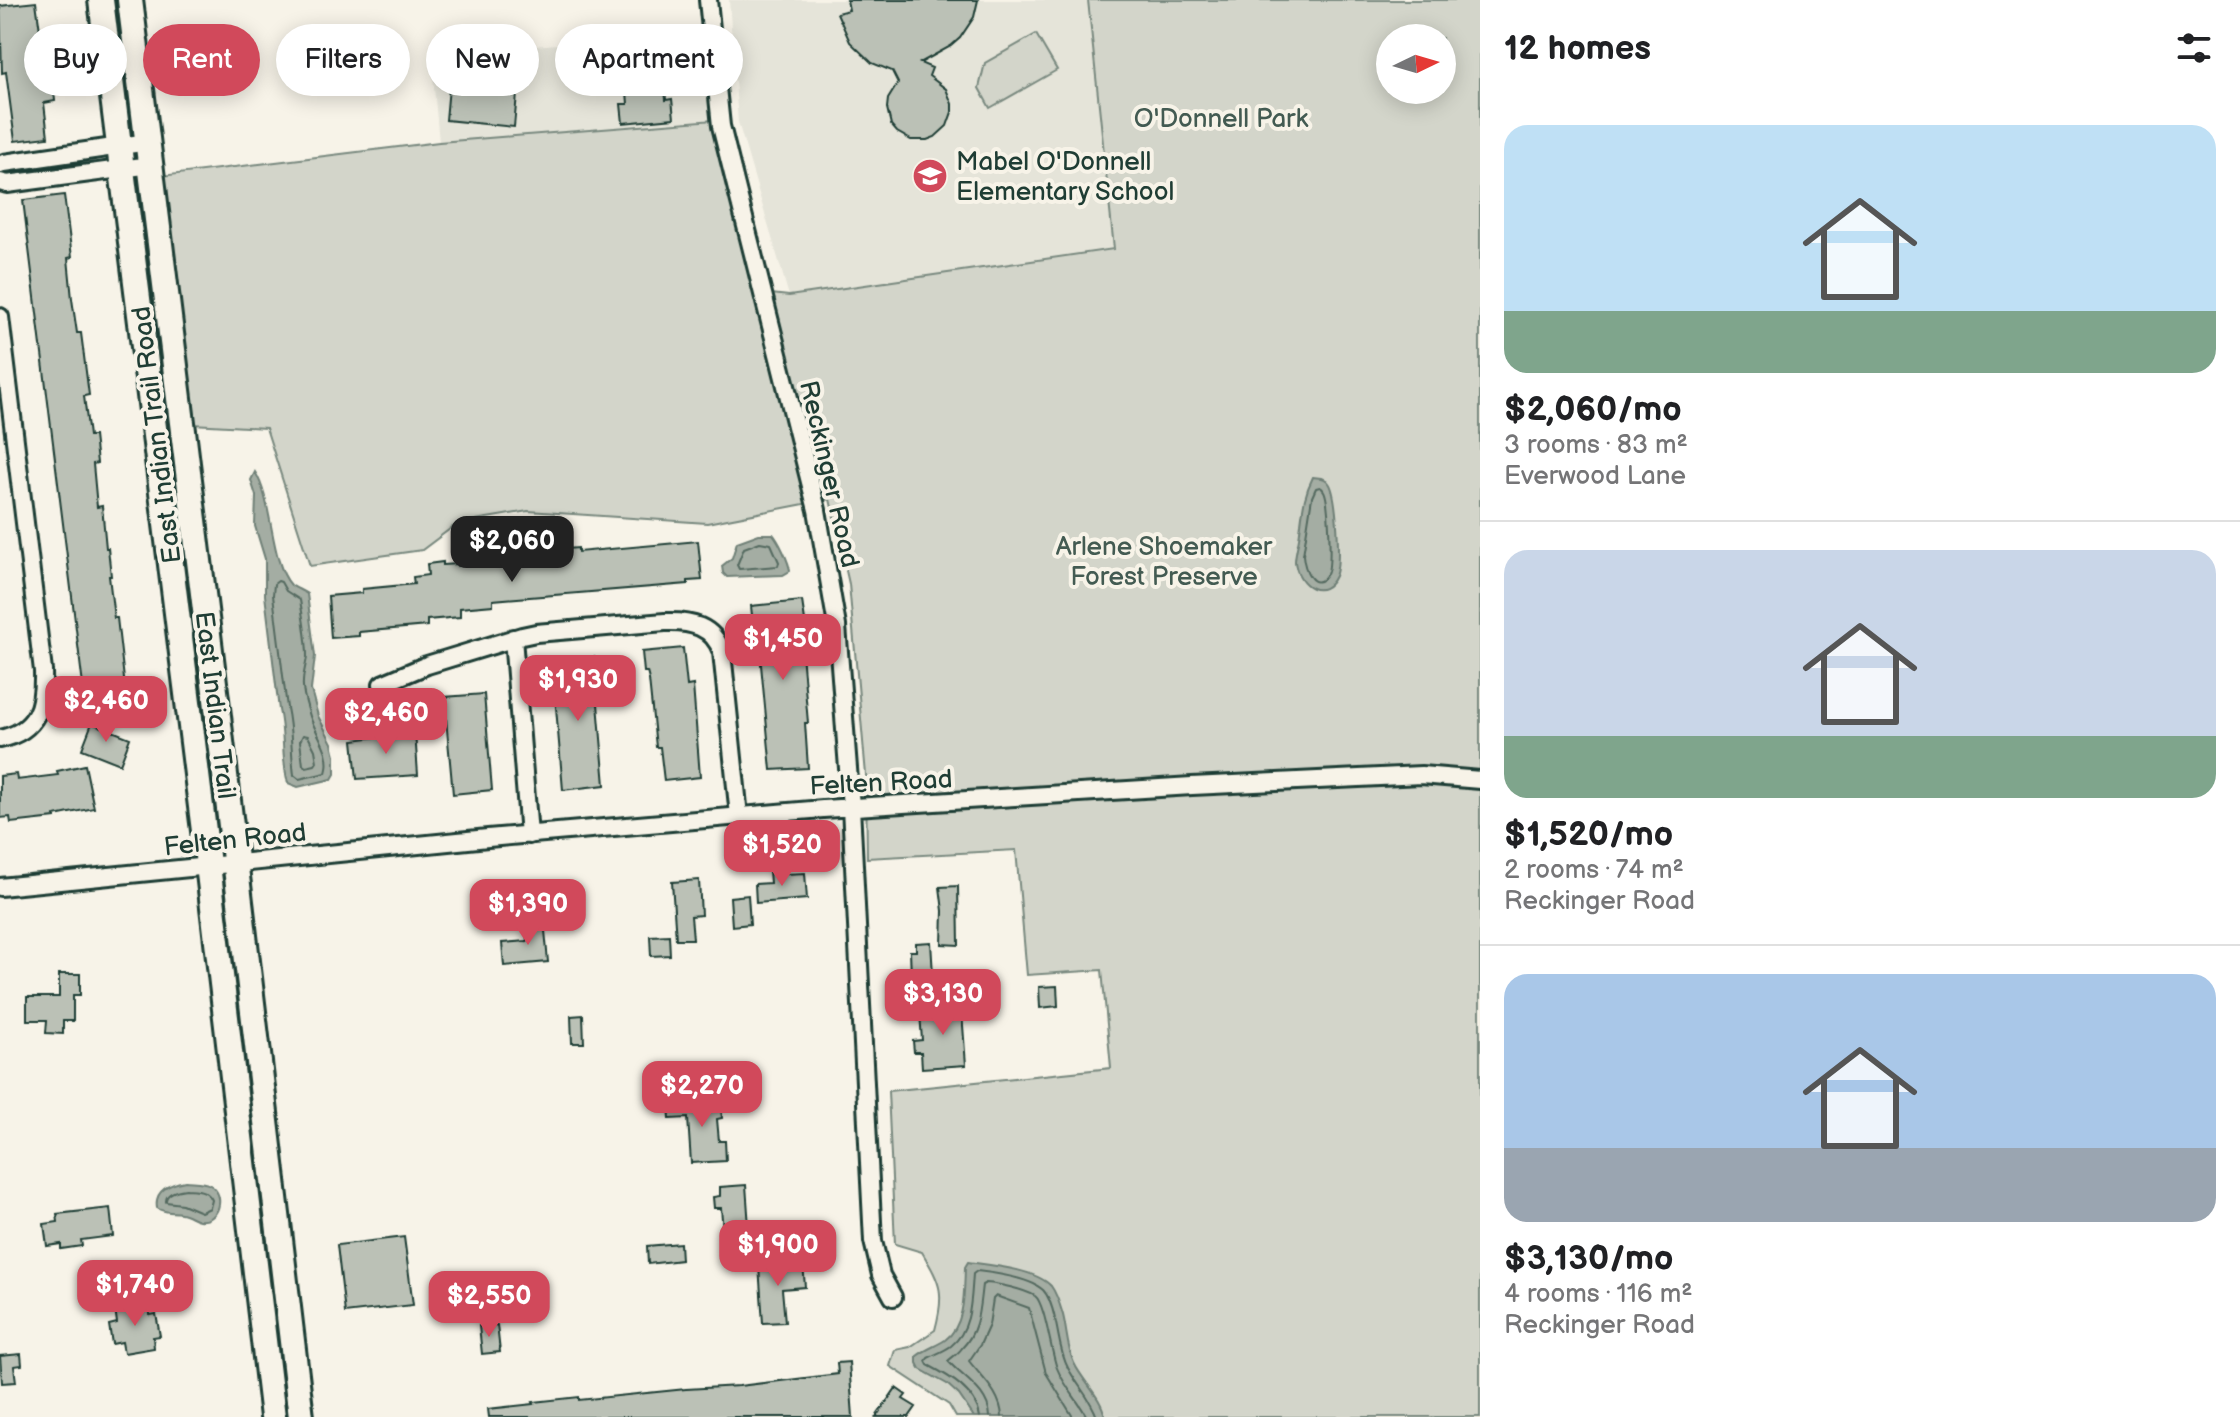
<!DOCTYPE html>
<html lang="en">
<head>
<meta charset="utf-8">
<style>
  body { margin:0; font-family:"Balsamiq Sans",sans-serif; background:#f2f2f2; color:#202124; height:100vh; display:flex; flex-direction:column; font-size:30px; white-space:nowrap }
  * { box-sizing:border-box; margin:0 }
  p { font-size:26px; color:#757577 }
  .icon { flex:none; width:44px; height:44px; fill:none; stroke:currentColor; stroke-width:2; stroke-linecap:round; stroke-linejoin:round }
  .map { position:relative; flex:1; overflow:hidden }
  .sheet { display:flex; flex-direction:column; background:#fff; width:760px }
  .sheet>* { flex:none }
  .guide { position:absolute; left:24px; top:24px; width:760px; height:72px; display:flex; gap:16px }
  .needle { width:52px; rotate:85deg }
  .buttons { position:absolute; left:1376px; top:24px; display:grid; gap:16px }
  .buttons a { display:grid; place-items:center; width:80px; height:80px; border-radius:50%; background:#fff; box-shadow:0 4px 20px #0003; font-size:40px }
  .price { position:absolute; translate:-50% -68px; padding:0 18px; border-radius:16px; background:#d1495b; color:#fff; font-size:26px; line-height:52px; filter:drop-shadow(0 2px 4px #0008) }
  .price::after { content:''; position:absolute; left:50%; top:48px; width:24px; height:18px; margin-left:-12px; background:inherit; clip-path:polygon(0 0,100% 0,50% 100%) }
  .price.active { background:#222; color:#fff }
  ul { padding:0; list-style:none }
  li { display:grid; align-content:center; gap:16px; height:424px; padding:0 24px }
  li+li { border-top:2px solid #e0e0e0 }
  li span { display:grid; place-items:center; height:248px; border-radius:24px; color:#555 }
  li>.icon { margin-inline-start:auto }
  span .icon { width:144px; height:144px; fill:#fffc; stroke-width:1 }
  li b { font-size:34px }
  h2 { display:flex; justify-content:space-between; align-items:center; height:96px; padding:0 24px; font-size:34px }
  .tag { padding:0 28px; border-radius:36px; background:#fff; box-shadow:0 4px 20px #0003; font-size:28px; line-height:72px }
  .tag.active { background:#d1495b; color:#fff }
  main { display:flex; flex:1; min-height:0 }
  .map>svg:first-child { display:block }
</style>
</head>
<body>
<main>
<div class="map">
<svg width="1480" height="1417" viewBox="0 0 1480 1417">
  <rect width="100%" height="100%" fill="#f7f3e8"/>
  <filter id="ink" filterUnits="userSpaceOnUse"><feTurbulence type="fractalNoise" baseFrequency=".0125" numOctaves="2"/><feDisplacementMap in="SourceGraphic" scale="16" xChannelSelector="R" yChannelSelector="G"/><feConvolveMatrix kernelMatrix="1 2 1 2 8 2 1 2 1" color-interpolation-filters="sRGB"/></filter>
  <g filter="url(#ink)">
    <path fill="#e5e4d9" d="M729,0H1088L1114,249L789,296L738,122Z
      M708,31L714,120L439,142L431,55Z"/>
    <path fill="#d3d5ca" stroke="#79897f" stroke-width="2" fill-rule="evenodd" d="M1088,0H1480V1417H956L949,1405L890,1366L895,1350L910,1347L935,1330C945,1293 941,1284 922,1252L895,1244L888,1091L1111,1068L1102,970L1027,975L1016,850L867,858L866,775L849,584L830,499L707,523L528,511L458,523L422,550L310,566L266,428L192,424L161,176L439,142L714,120L753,292L789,296L1114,249ZM1390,38H1442V90H1390Z
      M1036,34L1057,70L990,108L979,88L985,63Z
      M147,272L168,380L211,729H207L188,630L144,273Z
      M235,1004L254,1101L271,1239L261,1240Z"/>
    <path fill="#a4ada3" stroke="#6f8077" stroke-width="2" d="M255,472C273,500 270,562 291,585C295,588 303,591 307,594L315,656L311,690L318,716L332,743L335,755V774L332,779L298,787L288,783C281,759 285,734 279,710L265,595V559L255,526L256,496L251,480Z
      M1313,477C1320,478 1325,477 1329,483C1337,494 1341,563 1335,576C1323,602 1298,586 1295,562C1295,552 1299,542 1300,531C1303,510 1303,497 1313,477Z
      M759,534H773C779,541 789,562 790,571L783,575L727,577L723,573L722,566L732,558L737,542Z
      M185,1181C193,1182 203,1181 210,1185C227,1195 219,1223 199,1220C193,1219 188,1214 181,1213C172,1211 166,1214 157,1208C154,1190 170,1184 185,1181Z
      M968,1262C990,1265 1035,1269 1051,1286C1057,1294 1060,1305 1063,1315C1067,1331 1067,1348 1074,1363C1083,1382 1101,1396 1105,1417H974L959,1395L947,1384L920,1369L917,1363V1356C926,1349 936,1346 945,1340C966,1325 964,1290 965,1267Z"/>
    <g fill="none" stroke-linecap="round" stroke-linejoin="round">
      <path stroke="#546a60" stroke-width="2" d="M1320,487C1322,488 1323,489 1324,491C1329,500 1332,566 1327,574C1313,595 1304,567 1303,555L1312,497L1316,488Z
        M760,542L771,544L779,562L778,566L739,569L737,565L744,548Z
        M278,581L281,582L286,591L300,600C303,618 307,638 307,657C306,665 303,674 303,682C302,692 306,703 309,713C314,733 333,751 326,773L299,779L294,775C291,752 292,730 287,708L273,595L274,584Z
        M303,735L308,736L315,750L317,762L315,765L306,767L303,765L300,741Z
        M186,1189C197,1190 207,1189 212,1200L210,1208L201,1212L182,1204L166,1202C165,1193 178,1190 186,1189Z
        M980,1417C976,1391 949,1376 928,1365L926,1361L928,1358C936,1354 944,1351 951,1346C972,1330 971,1298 973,1274L977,1271C994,1273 1030,1278 1043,1290C1050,1297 1053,1310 1055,1319C1059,1335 1060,1353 1068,1368C1077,1385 1091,1399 1097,1417
        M990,1417C989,1391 963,1378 948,1361C952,1357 958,1354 962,1348C979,1331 979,1308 982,1285L986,1283C999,1284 1023,1289 1035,1296C1045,1303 1051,1353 1057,1368C1064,1386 1078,1400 1087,1417
        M1002,1417C1001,1393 982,1378 969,1361L980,1345L989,1325L993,1299L996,1296L1029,1308L1046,1373L1073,1417"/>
    </g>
    <path fill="#bbc1b6" stroke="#1f3d34" stroke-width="2" d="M847,0H978L974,17L960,38L951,46L920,63L932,68L929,76L946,89L952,104V112L947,126L935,137L927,140H911L897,132L891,125L887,108L888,99L898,83L892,71L872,63L850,42L837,13L849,10Z
      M36,2L46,73L52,72L55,101L44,103L48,137L15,141L6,72L2,73L0,6Z
      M668,56L670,75H664L666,100L672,99L674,118L623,123L621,104H628L626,79H619L617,61Z
      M449,87L517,94L514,127L446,120Z
      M64,195L72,257L68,258L72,299L77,333H81L89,395L84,396L89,436H94L97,463L93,464L97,507L102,506L106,548H108L111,576H109L114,618H117L128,714L87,718L23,200Z
      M698,541L702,580L688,581V584L493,600V605L460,608V617L427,620V626L359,632V636L331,638L328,596L362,593V589L414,584L413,577L428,575L427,564L443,562V565L457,564V566L496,563V558L514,557V553L578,548V552Z
      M802,601L806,628L800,629L808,723H805L808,768L771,770L758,633L754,634L751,606Z
      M683,648L687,686L693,685L700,777L664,781L660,747H656L649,680L647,672H644L642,652Z
      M594,657L605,785L563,790L552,660Z
      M484,694L492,790L453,794L444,697Z
      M92,723L130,738L120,764L82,749Z
      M415,732L418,775L357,779L353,740Z
      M85,765L94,808L55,816V818L11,823L10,817L0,818V776L16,774L17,780L58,775L57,771Z
      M785,870V874L805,873L807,899L756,903L755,884L770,883L769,871Z
      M699,880L701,915L691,916L693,939H676L672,882Z
      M958,886L959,945L942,944L943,911L940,887Z
      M748,895L750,924L732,926L730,897Z
      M544,920L548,962L504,966L502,943L527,941L526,921Z
      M669,935L670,955L651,956L650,936Z
      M931,942L933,975L911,976L910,951H916V943Z
      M59,974H80V995H73V1021H63V1034L46,1033L47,1020H27V997H59Z
      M1057,986L1058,1006L1040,1008L1039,987Z
      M961,999L966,1065L922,1068L921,1052H914L913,1041L922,1040L920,1013L943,1012L942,1000Z
      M583,1015L584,1043H572L571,1016Z
      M720,1100L722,1118L717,1119L719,1141H725L726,1161L691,1163L688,1118L670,1119L669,1103Z
      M746,1185L750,1241L733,1242L732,1230H723L721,1208H714L713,1197L720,1196V1187Z
      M110,1208L113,1236L81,1240L82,1246L61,1249V1244L47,1246L44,1224L58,1222L57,1214Z
      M404,1237L413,1305L345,1313L337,1245Z
      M680,1243L681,1260L648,1264L647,1246Z
      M803,1263L805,1287L782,1289L785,1322L763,1323L759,1266Z
      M148,1302L150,1315L156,1314L160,1336L153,1337L154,1348L124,1353L122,1342L112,1344L109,1325L117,1323L115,1308Z
      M497,1325L500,1352L482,1354L479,1326Z
      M21,1354L22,1365L14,1366L16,1382L2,1383L0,1356Z
      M849,1362L853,1417H489L488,1409L534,1404L533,1402L579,1397V1400L686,1389L739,1386L838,1374L837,1363Z
      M896,1388L906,1395L903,1399L916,1407L909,1417H876Z"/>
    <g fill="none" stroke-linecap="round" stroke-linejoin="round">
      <defs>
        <path id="street" d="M708,0L721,126L817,510L837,626L851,807L873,1241L881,1275L893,1297
          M0,165L4,163L148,142
          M0,182L7,184L151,165
          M0,317L43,671C44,705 38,731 0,739
          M513,638L529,835
          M382,684L427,665L522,636L536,633L665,622C691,621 713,626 722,652L739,816
          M0,887L488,838L823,809L1192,786L1421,775L1480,780"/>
        <path id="secondary" d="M101,0L205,839L273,1417
          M130,0L216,699L301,1417"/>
      </defs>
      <use href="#street" stroke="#1f3d34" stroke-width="22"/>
      <use href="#secondary" stroke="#1f3d34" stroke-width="30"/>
      <use href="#street" stroke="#f7f3e8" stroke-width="16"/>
      <use href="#secondary" stroke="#f7f3e8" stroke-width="24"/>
    </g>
  </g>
  <defs>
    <symbol id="school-disc" viewBox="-11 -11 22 22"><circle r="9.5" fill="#d1495b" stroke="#f7f3e8"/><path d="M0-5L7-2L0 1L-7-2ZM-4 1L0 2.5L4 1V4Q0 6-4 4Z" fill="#fff"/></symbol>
  </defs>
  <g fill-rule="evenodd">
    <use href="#school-disc" x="910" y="156" width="40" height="40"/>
  </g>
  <g text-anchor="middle" stroke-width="8" stroke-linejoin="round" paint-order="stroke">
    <g font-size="26" fill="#435b52" stroke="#f7f3e8">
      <text x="1221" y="127">O'Donnell Park</text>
      <text x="1164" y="555">Arlene Shoemaker<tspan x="1164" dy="30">Forest Preserve</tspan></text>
    </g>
    <g font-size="26" fill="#1f3d34" stroke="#f7f3e8" text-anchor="start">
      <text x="956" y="170">Mabel O'Donnell<tspan x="956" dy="30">Elementary School</tspan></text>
    </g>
    <g font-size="26" fill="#1f3d34" stroke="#f7f3e8">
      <text transform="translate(156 435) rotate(-97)" y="9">East Indian Trail Road</text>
      <text transform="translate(830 474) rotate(77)" y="9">Reckinger Road</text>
      <text transform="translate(216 705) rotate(83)" y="9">East Indian Trail</text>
      <text transform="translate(881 782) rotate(-3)" y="9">Felten Road</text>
      <text transform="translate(235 839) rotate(-6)" y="9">Felten Road</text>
    </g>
  </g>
</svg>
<div class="buttons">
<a><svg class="needle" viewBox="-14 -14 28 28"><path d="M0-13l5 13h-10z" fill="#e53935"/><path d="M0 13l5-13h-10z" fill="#757577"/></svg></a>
</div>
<b class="price active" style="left:512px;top:584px">$2,060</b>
<b class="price" style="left:783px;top:682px">$1,450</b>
<b class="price" style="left:578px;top:723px">$1,930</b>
<b class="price" style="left:106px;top:744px">$2,460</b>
<b class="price" style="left:386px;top:756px">$2,460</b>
<b class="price" style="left:782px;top:888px">$1,520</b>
<b class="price" style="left:528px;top:947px">$1,390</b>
<b class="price" style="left:943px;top:1037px">$3,130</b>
<b class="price" style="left:702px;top:1129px">$2,270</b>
<b class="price" style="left:778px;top:1288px">$1,900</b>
<b class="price" style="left:135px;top:1328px">$1,740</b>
<b class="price" style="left:489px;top:1339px">$2,550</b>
<div class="guide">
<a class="tag">Buy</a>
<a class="tag active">Rent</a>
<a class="tag">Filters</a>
<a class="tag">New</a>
<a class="tag">Apartment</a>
</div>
</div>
<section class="sheet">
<h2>12 homes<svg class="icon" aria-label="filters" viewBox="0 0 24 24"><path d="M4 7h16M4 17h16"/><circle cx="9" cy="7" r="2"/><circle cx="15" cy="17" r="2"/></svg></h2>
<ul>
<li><span style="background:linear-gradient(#bfe0f5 75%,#7fa58c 0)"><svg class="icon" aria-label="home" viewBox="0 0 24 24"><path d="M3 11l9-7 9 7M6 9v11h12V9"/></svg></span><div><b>$2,060/mo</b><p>3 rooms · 83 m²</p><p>Everwood Lane</p></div></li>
<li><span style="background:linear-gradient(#c9d6e8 75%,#7fa58c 0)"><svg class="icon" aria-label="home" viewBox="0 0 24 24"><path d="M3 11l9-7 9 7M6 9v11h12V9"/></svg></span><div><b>$1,520/mo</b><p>2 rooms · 74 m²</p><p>Reckinger Road</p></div></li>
<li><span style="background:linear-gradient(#a9c7e8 70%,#9aa5b1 0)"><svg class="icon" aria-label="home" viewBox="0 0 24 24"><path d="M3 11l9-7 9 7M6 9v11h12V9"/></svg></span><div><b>$3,130/mo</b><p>4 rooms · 116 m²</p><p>Reckinger Road</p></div></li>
</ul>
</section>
</main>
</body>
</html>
